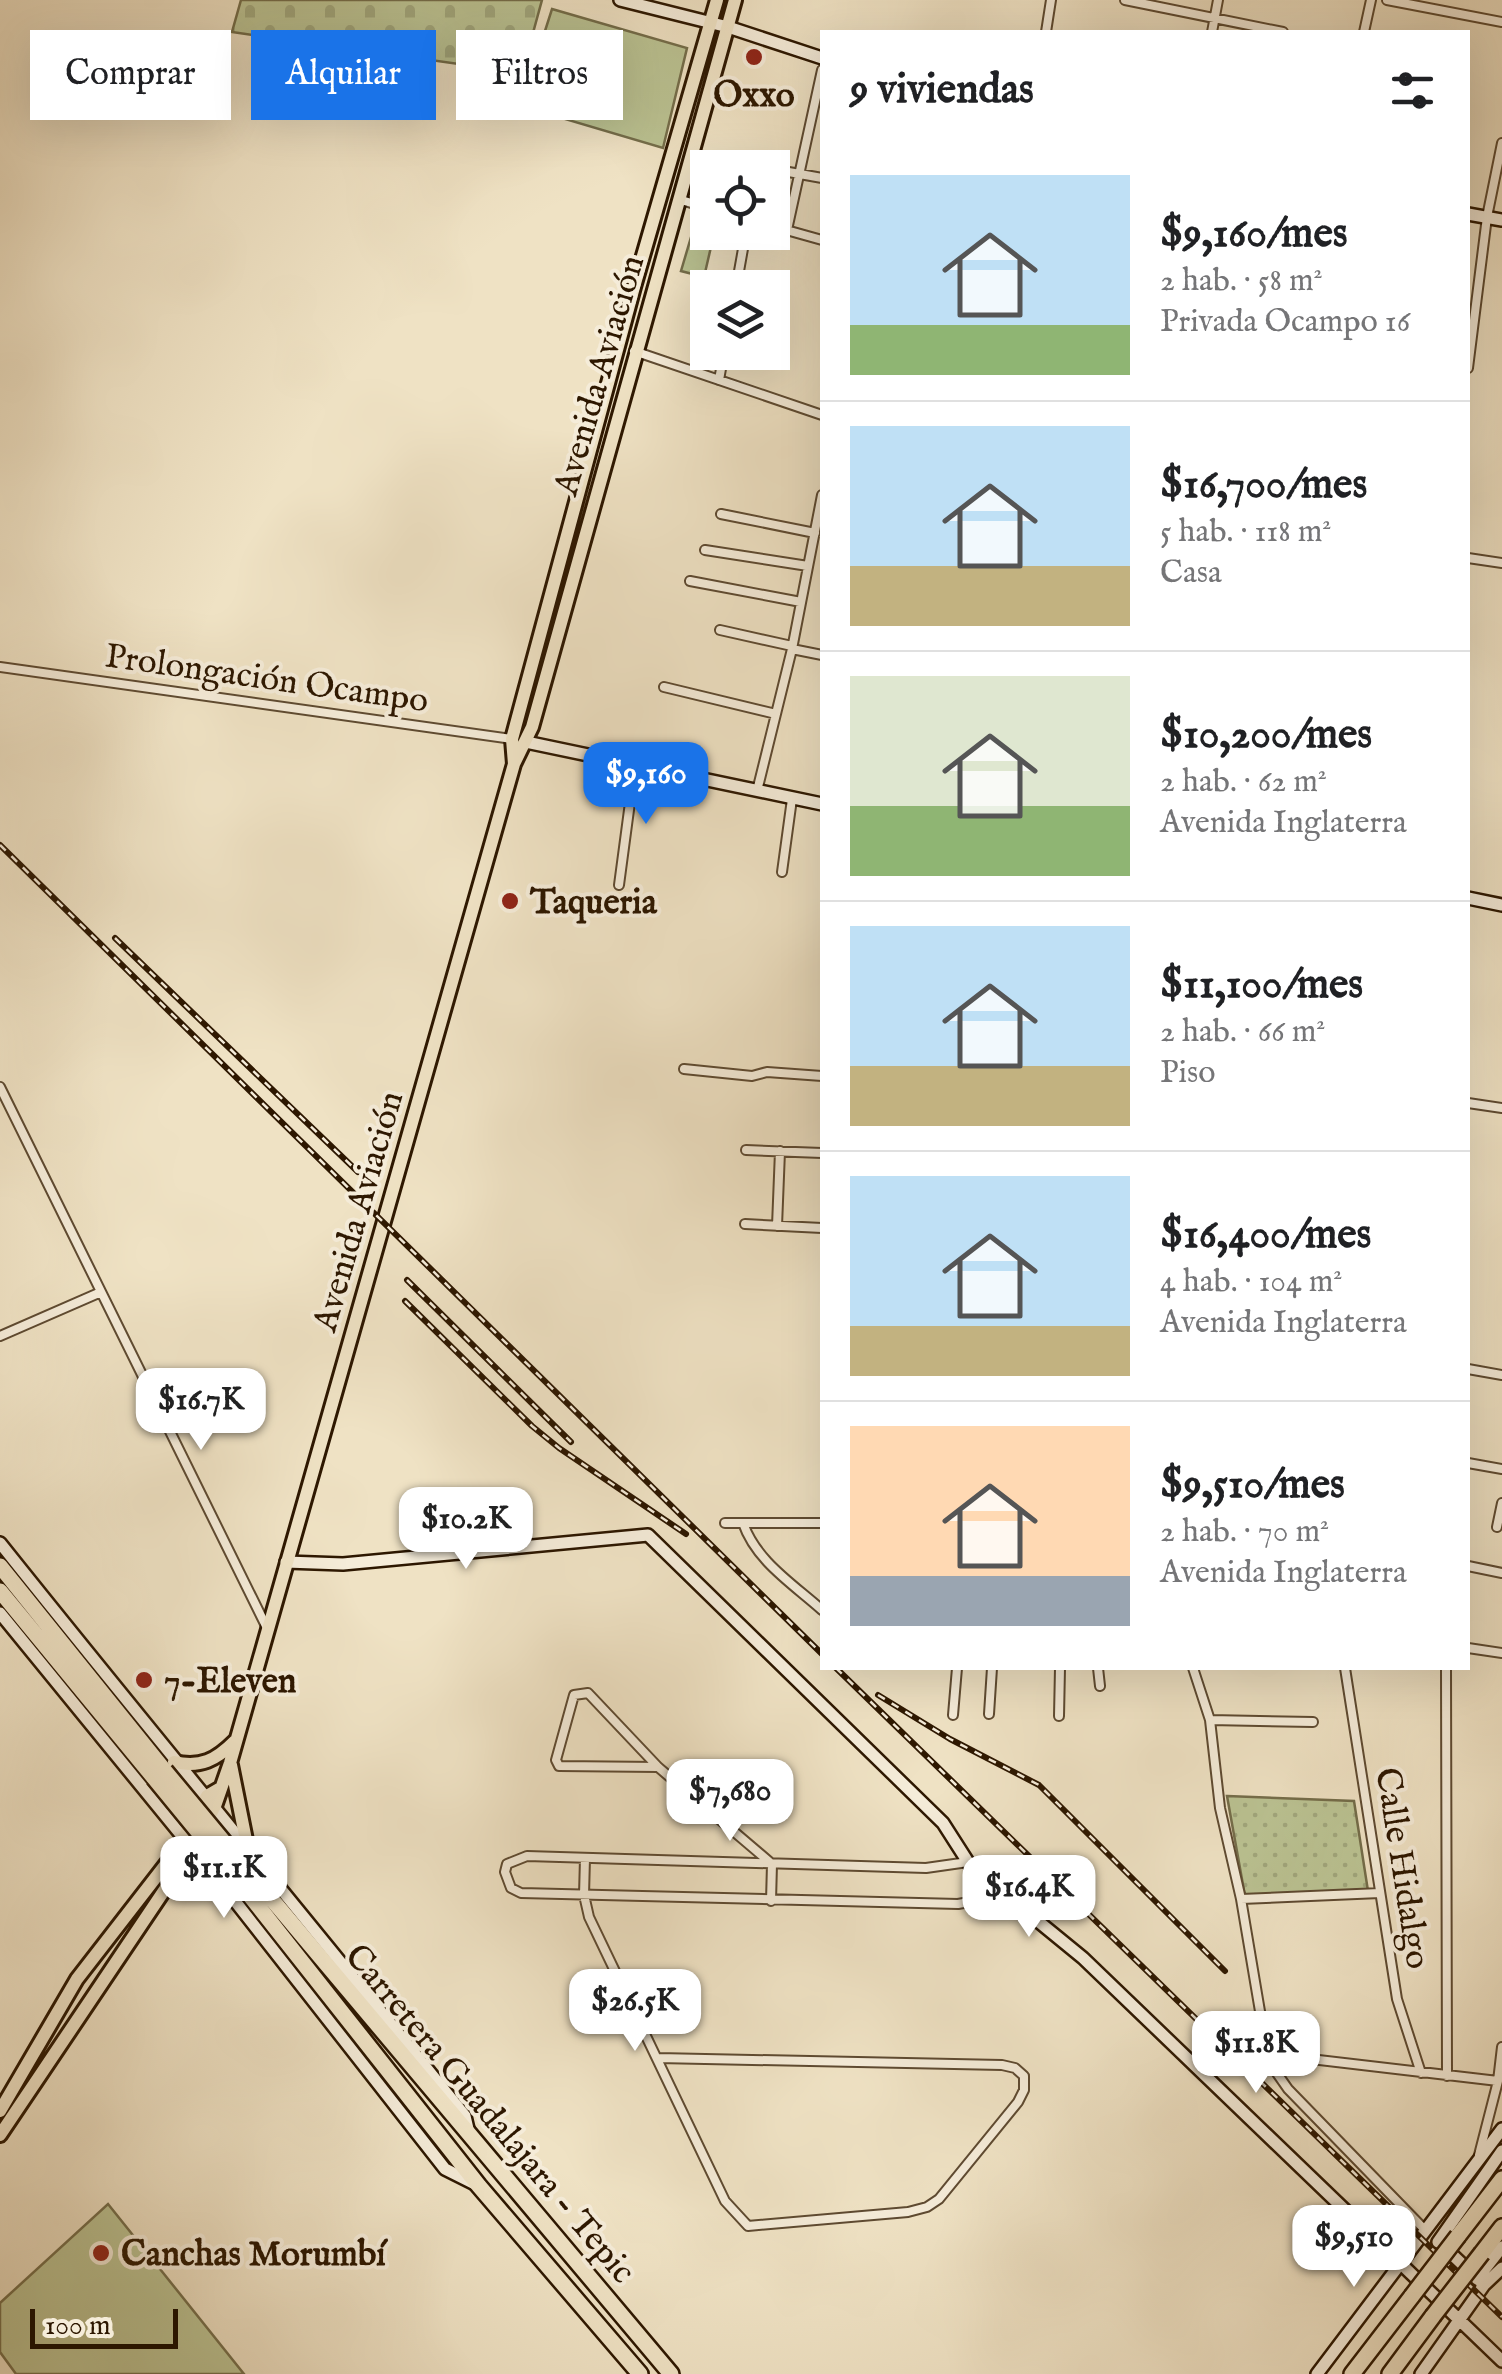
<!DOCTYPE html>
<html lang="es">
<head>
<meta charset="utf-8">
<style>
  body { margin:0; font-family:"IM FELL English",serif; background:#f6f6f6; color:#202124; height:100vh; display:flex; flex-direction:column; font-size:38px; white-space:nowrap }
  * { box-sizing:border-box; margin:0 }
  p { font-size:32px; color:#757577 }
  .icon { flex:none; width:55px; height:55px; fill:none; stroke:currentColor; stroke-width:2; stroke-linecap:round; stroke-linejoin:round }
  .map { position:relative; flex:1; overflow:hidden }
  .drawer { position:absolute; left:820px; top:30px; width:650px; height:1640px; display:flex; flex-direction:column; background:#fff; border-radius:0px; box-shadow:0 10px 40px #0002 }
  .drawer>* { flex:none }
  .guide { position:absolute; left:30px; top:30px; width:640px; height:90px; display:flex; gap:20px }
  .buttons { position:absolute; left:690px; top:150px; display:grid; gap:20px }
  .buttons a { display:grid; place-items:center; width:100px; height:100px; border-radius:0px; background:#fff; box-shadow:0 10px 40px #0002; font-size:50px }
  .scale { position:absolute; left:30px; bottom:25px; width:148px; box-sizing:border-box; padding-left:10px; border:5px solid #2d1700; border-top:0; font-size:28px; line-height:35px; white-space:nowrap; color:#2d1700; -webkit-text-stroke:8px #f5ecd9; paint-order:stroke }
  .price { position:absolute; translate:-50% -85px; padding:0 22px; border-radius:20px; background:#fff; color:#222; font-size:32px; line-height:65px; filter:drop-shadow(0 2px 5px #0008) }
  .price::after { content:''; position:absolute; left:50%; top:60px; width:30px; height:22px; margin-left:-15px; background:inherit; clip-path:polygon(0 0,100% 0,50% 100%) }
  .price.on { background:#1a73e8; color:#fff }
  ul { padding:0; list-style:none }
  li { display:flex; align-items:center; gap:30px; height:250px; padding:0 30px }
  li+li { border-top:2px solid #e0e0e0 }
  li span { display:grid; place-items:center; flex:none; width:280px; height:200px; border-radius:0px; color:#555 }
  li>.icon { margin-inline-start:auto }
  span .icon { width:120px; height:120px; fill:#fffc; stroke-width:1 }
  li b { font-size:42px }
  h2 { display:flex; justify-content:space-between; align-items:center; height:120px; padding:0 30px; font-size:42px }
  .pill { padding:0 35px; border-radius:0px; background:#fff; box-shadow:0 10px 40px #0002; font-size:35px; line-height:90px }
  .pill.on { background:#1a73e8; color:#fff }
  .map>svg:first-child { display:block }
</style>
</head>
<body>
<div class="map">
<svg width="1502" height="2374" viewBox="0 0 1502 2374">
  <defs>
    <pattern id="cemetery-stones" width="16" height="16" patternUnits="userSpaceOnUse" patternTransform="scale(2.5)"><rect width="16" height="16" fill="#bbc393"/><path d="M2 7V4a2 2 0 0 1 4 0v3zM10 15v-3a2 2 0 0 1 4 0v3z" fill="#a1a77d"/></pattern>
    <pattern id="park-dots" width="8" height="8" patternUnits="userSpaceOnUse" patternTransform="scale(2.5)"><rect width="8" height="8" fill="#bbc393"/><path d="M2 2h.1M6 6h.1" fill="none" stroke="#a1a77d" stroke-width="1.8" stroke-linecap="round"/></pattern>
  </defs>
  <rect width="100%" height="100%" fill="#efe2c4"/>
  <filter id="stains"><feTurbulence type="fractalNoise" baseFrequency=".002" numOctaves="4"/><feColorMatrix values="0 0 0 0 .2 0 0 0 0 .09 0 0 0 0 .02 0 0 0 .5 -.17"/></filter>
  <radialGradient id="worn" r=".72"><stop offset=".6" stop-color="#630" stop-opacity="0"/><stop offset="1" stop-color="#630" stop-opacity=".3"/></radialGradient>
  <path fill="#bbc393" stroke="#746d4a" stroke-width="2.5" d="M552,9L687,48L663,148L521,106Z
    M694,227L714,234L704,277L681,271Z
    M108,2204L244,2374H16L0,2352V2303Z"/>
  <path fill="url(#cemetery-stones)" stroke="#746d4a" stroke-width="2.5" d="M241,0H542L522,73L232,32Z"/>
  <path fill="url(#park-dots)" stroke="#746d4a" stroke-width="2.5" d="M1227,1796L1354,1801L1368,1891L1245,1896Z"/>
  <g fill="none" stroke-linecap="round" stroke-linejoin="round">
    <defs>
      <path id="street" d="M1125,0L1283,32
        M1387,0L1502,22
        M1046,32L1051,0
        M1212,32L1218,0
        M1364,32L1371,0
        M692,154L766,168
        M772,169L822,178
        M678,199L708,208
        M772,226L822,240
        M787,230L822,70
        M736,288L746,232
        M634,351L822,415
        M1468,368L1487,217L1502,143
        M719,380L724,352
        M721,514L815,533
        M705,550L808,566
        M1468,558L1502,563
        M690,581L801,602
        M720,630L792,646
        M792,649L822,655
        M0,667L512,739
        M664,687L776,714
        M757,791L792,649L822,495
        M782,872L792,799
        M619,885L635,765
        M684,1069L752,1076L767,1072L822,1076
        M0,1087L268,1630
        M1468,1103L1502,1108
        M746,1150L822,1153
        M745,1224L822,1228
        M777,1226L780,1151
        M0,1336L101,1292
        M1468,1369L1502,1375
        M1468,1463L1502,1469
        M725,1523H822
        M743,1523C756,1561 793,1584 822,1610
        M1497,1527L1502,1503
        M1468,1566L1502,1573
        M1468,1648L1502,1653
        M1098,1668L1100,1686
        M1193,1668L1210,1720L1220,1808L1241,1899L1264,2035L1274,2069L1288,2089L1425,2230
        M1345,1668L1397,1999L1421,2073
        M1446,1668L1447,2076
        M989,1714L992,1668
        M953,1715L957,1668
        M1059,1716L1060,1668
        M1210,1720L1313,1722
        M658,1767L559,1766L556,1760L574,1695L588,1693L658,1767L772,1864L771,1901
        M585,1858L584,1895L589,1917L725,2201L748,2226L908,2212L927,2207L939,2199L1018,2102L1024,2090V2076L1015,2068L1002,2065L658,2058
        M968,1862L926,1868L527,1856L507,1864L505,1872L511,1888L521,1893L958,1904L991,1898
        M1241,1899L1380,1893
        M1268,2054L1498,2081
        M1479,2155L1498,2081L1502,2047"/>
      <path id="secondary" d="M620,0L728,27L822,58
        M1468,214L1502,220
        M526,742L822,804
        M1468,898L1502,905
        M0,1543C154,1736 311,1924 465,2116L468,2129
        M286,1562L343,1564L648,1535L943,1823L991,1898L1039,1922L1083,1958L1502,2361
        M0,1613L231,1896L445,2169L475,2184
        M1438,2242L1502,2151
        M1443,2246L1484,2285
        M1477,2279L1502,2247
        M1317,2374L1502,2129
        M1421,2374L1484,2285L1502,2268"/>
      <path id="primary" d="M514,764L512,739L634,287L717,0
        M174,1762C201,1768 216,1760 235,1741
        M231,1765L247,1845
        M0,2111L77,1979L177,1850L207,1796L219,1789
        M0,2135L192,1849L215,1806L230,1763L514,764L532,727L735,0"/>
      <path id="highway" d="M0,1566L165,1771
        M0,1591L154,1778
        M248,1871L671,2374
        M236,1878L479,2186L640,2374
        M1458,2236L1502,2179
        M1482,2253L1502,2227
        M1352,2374L1412,2296
        M1390,2374L1433,2316"/>
    </defs>
    <use href="#street" stroke="#5e4a31" stroke-width="12"/>
    <use href="#secondary" stroke="#2d1700" stroke-width="16"/>
    <use href="#primary" stroke="#2d1700" stroke-width="18"/>
    <use href="#highway" stroke="#2d1700" stroke-width="20"/>
    <use href="#street" stroke="#f5ecd9" stroke-width="8"/>
    <use href="#secondary" stroke="#f5ecd9" stroke-width="11"/>
    <use href="#primary" stroke="#efe2c4" stroke-width="12"/>
    <use href="#highway" stroke="#efe2c4" stroke-width="15"/>
    <defs>
      <path id="rail" d="M0,845L822,1654
        M115,938L358,1172
        M407,1280L571,1442
        M405,1301L532,1426L559,1448L686,1534
        M836,1668L1502,2317
        M878,1695L950,1739L1039,1785L1225,1971"/>
    </defs>
    <use href="#rail" stroke="#2d1700" stroke-width="6"/>
    <use href="#rail" stroke="#f5ecd9" stroke-width="2.5" stroke-dasharray="8" stroke-linecap="butt"/>
    <defs>
      <path id="highway-bridge" d="M165,1771L248,1871
        M154,1778L236,1878
        M1412,2296L1458,2236
        M1433,2316L1482,2253"/>
    </defs>
    <use href="#highway-bridge" stroke="#2d1700" stroke-width="20" stroke-linecap="butt"/>
    <use href="#highway-bridge" stroke="#efe2c4" stroke-width="15"/>
  </g>
  <g fill="#8f2418" stroke="#f5ecd9" stroke-width="4">
    <circle cx="754" cy="57" r="10"/>
    <circle cx="510" cy="901" r="10"/>
    <circle cx="144" cy="1680" r="10"/>
    <circle cx="101" cy="2253" r="10"/>
  </g>
  <g text-anchor="middle" stroke-width="8" stroke-linejoin="round" paint-order="stroke">
    <g font-size="35" font-weight="bold" fill="#2d1700" stroke="#f5ecd9" text-anchor="start">
      <text x="754" y="106" text-anchor="middle">Oxxo</text>
      <text x="530" y="913">Taqueria</text>
      <text x="164" y="1692">7-Eleven</text>
      <text x="121" y="2265">Canchas Morumbí</text>
    </g>
    <g font-size="35" fill="#2d1700" stroke="#f5ecd9">
      <text transform="translate(598 375) rotate(-74)" y="12">Avenida Aviación</text>
      <text transform="translate(267 677) rotate(8)" y="12">Prolongación Ocampo</text>
      <text transform="translate(357 1211) rotate(-74)" y="12">Avenida Aviación</text>
      <text transform="translate(1404 1868) rotate(81)" y="12">Calle Hidalgo</text>
      <text transform="translate(491 2113) rotate(50)" y="12">Carretera Guadalajara - Tepic</text>
    </g>
  </g>
  <rect width="100%" height="100%" filter="url(#stains)"/>
  <rect width="100%" height="100%" fill="url(#worn)"/>
</svg>
<div class="buttons">
<a><svg class="icon" aria-label="locate" viewBox="0 0 24 24"><circle cx="12" cy="12" r="6"/><path d="M12 2v4M12 18v4M2 12h4M18 12h4"/></svg></a>
<a><svg class="icon" aria-label="layers" viewBox="0 0 24 24"><path d="M12 4l9 5-9 5-9-5zM3 14l9 5 9-5"/></svg></a>
</div>
<div class="scale">100 m</div>
<b class="price on" style="left:646px;top:827px">$9,160</b>
<b class="price" style="left:201px;top:1453px">$16.7K</b>
<b class="price" style="left:466px;top:1572px">$10.2K</b>
<b class="price" style="left:730px;top:1844px">$7,680</b>
<b class="price" style="left:224px;top:1921px">$11.1K</b>
<b class="price" style="left:1029px;top:1940px">$16.4K</b>
<b class="price" style="left:635px;top:2054px">$26.5K</b>
<b class="price" style="left:1256px;top:2096px">$11.8K</b>
<b class="price" style="left:1354px;top:2290px">$9,510</b>
<div class="guide">
<a class="pill">Comprar</a>
<a class="pill on">Alquilar</a>
<a class="pill">Filtros</a>
</div>
<section class="drawer">
<h2>9 viviendas<svg class="icon" aria-label="filters" viewBox="0 0 24 24"><path d="M4 7h16M4 17h16"/><circle cx="9" cy="7" r="2"/><circle cx="15" cy="17" r="2"/></svg></h2>
<ul>
<li><span style="background:linear-gradient(#bfe0f5 75%,#8fb573 0)"><svg class="icon" aria-label="home" viewBox="0 0 24 24"><path d="M3 11l9-7 9 7M6 9v11h12V9"/></svg></span><div><b>$9,160/mes</b><p>2 hab. · 58 m²</p><p>Privada Ocampo 16</p></div></li>
<li><span style="background:linear-gradient(#bfe0f5 70%,#c2b280 0)"><svg class="icon" aria-label="home" viewBox="0 0 24 24"><path d="M3 11l9-7 9 7M6 9v11h12V9"/></svg></span><div><b>$16,700/mes</b><p>5 hab. · 118 m²</p><p>Casa</p></div></li>
<li><span style="background:linear-gradient(#dfe7d0 65%,#8fb573 0)"><svg class="icon" aria-label="home" viewBox="0 0 24 24"><path d="M3 11l9-7 9 7M6 9v11h12V9"/></svg></span><div><b>$10,200/mes</b><p>2 hab. · 62 m²</p><p>Avenida Inglaterra</p></div></li>
<li><span style="background:linear-gradient(#bfe0f5 70%,#c2b280 0)"><svg class="icon" aria-label="home" viewBox="0 0 24 24"><path d="M3 11l9-7 9 7M6 9v11h12V9"/></svg></span><div><b>$11,100/mes</b><p>2 hab. · 66 m²</p><p>Piso</p></div></li>
<li><span style="background:linear-gradient(#bfe0f5 75%,#c2b280 0)"><svg class="icon" aria-label="home" viewBox="0 0 24 24"><path d="M3 11l9-7 9 7M6 9v11h12V9"/></svg></span><div><b>$16,400/mes</b><p>4 hab. · 104 m²</p><p>Avenida Inglaterra</p></div></li>
<li><span style="background:linear-gradient(#ffd9b3 75%,#9aa5b1 0)"><svg class="icon" aria-label="home" viewBox="0 0 24 24"><path d="M3 11l9-7 9 7M6 9v11h12V9"/></svg></span><div><b>$9,510/mes</b><p>2 hab. · 70 m²</p><p>Avenida Inglaterra</p></div></li>
</ul>
</section>
</div>
</body>
</html>
